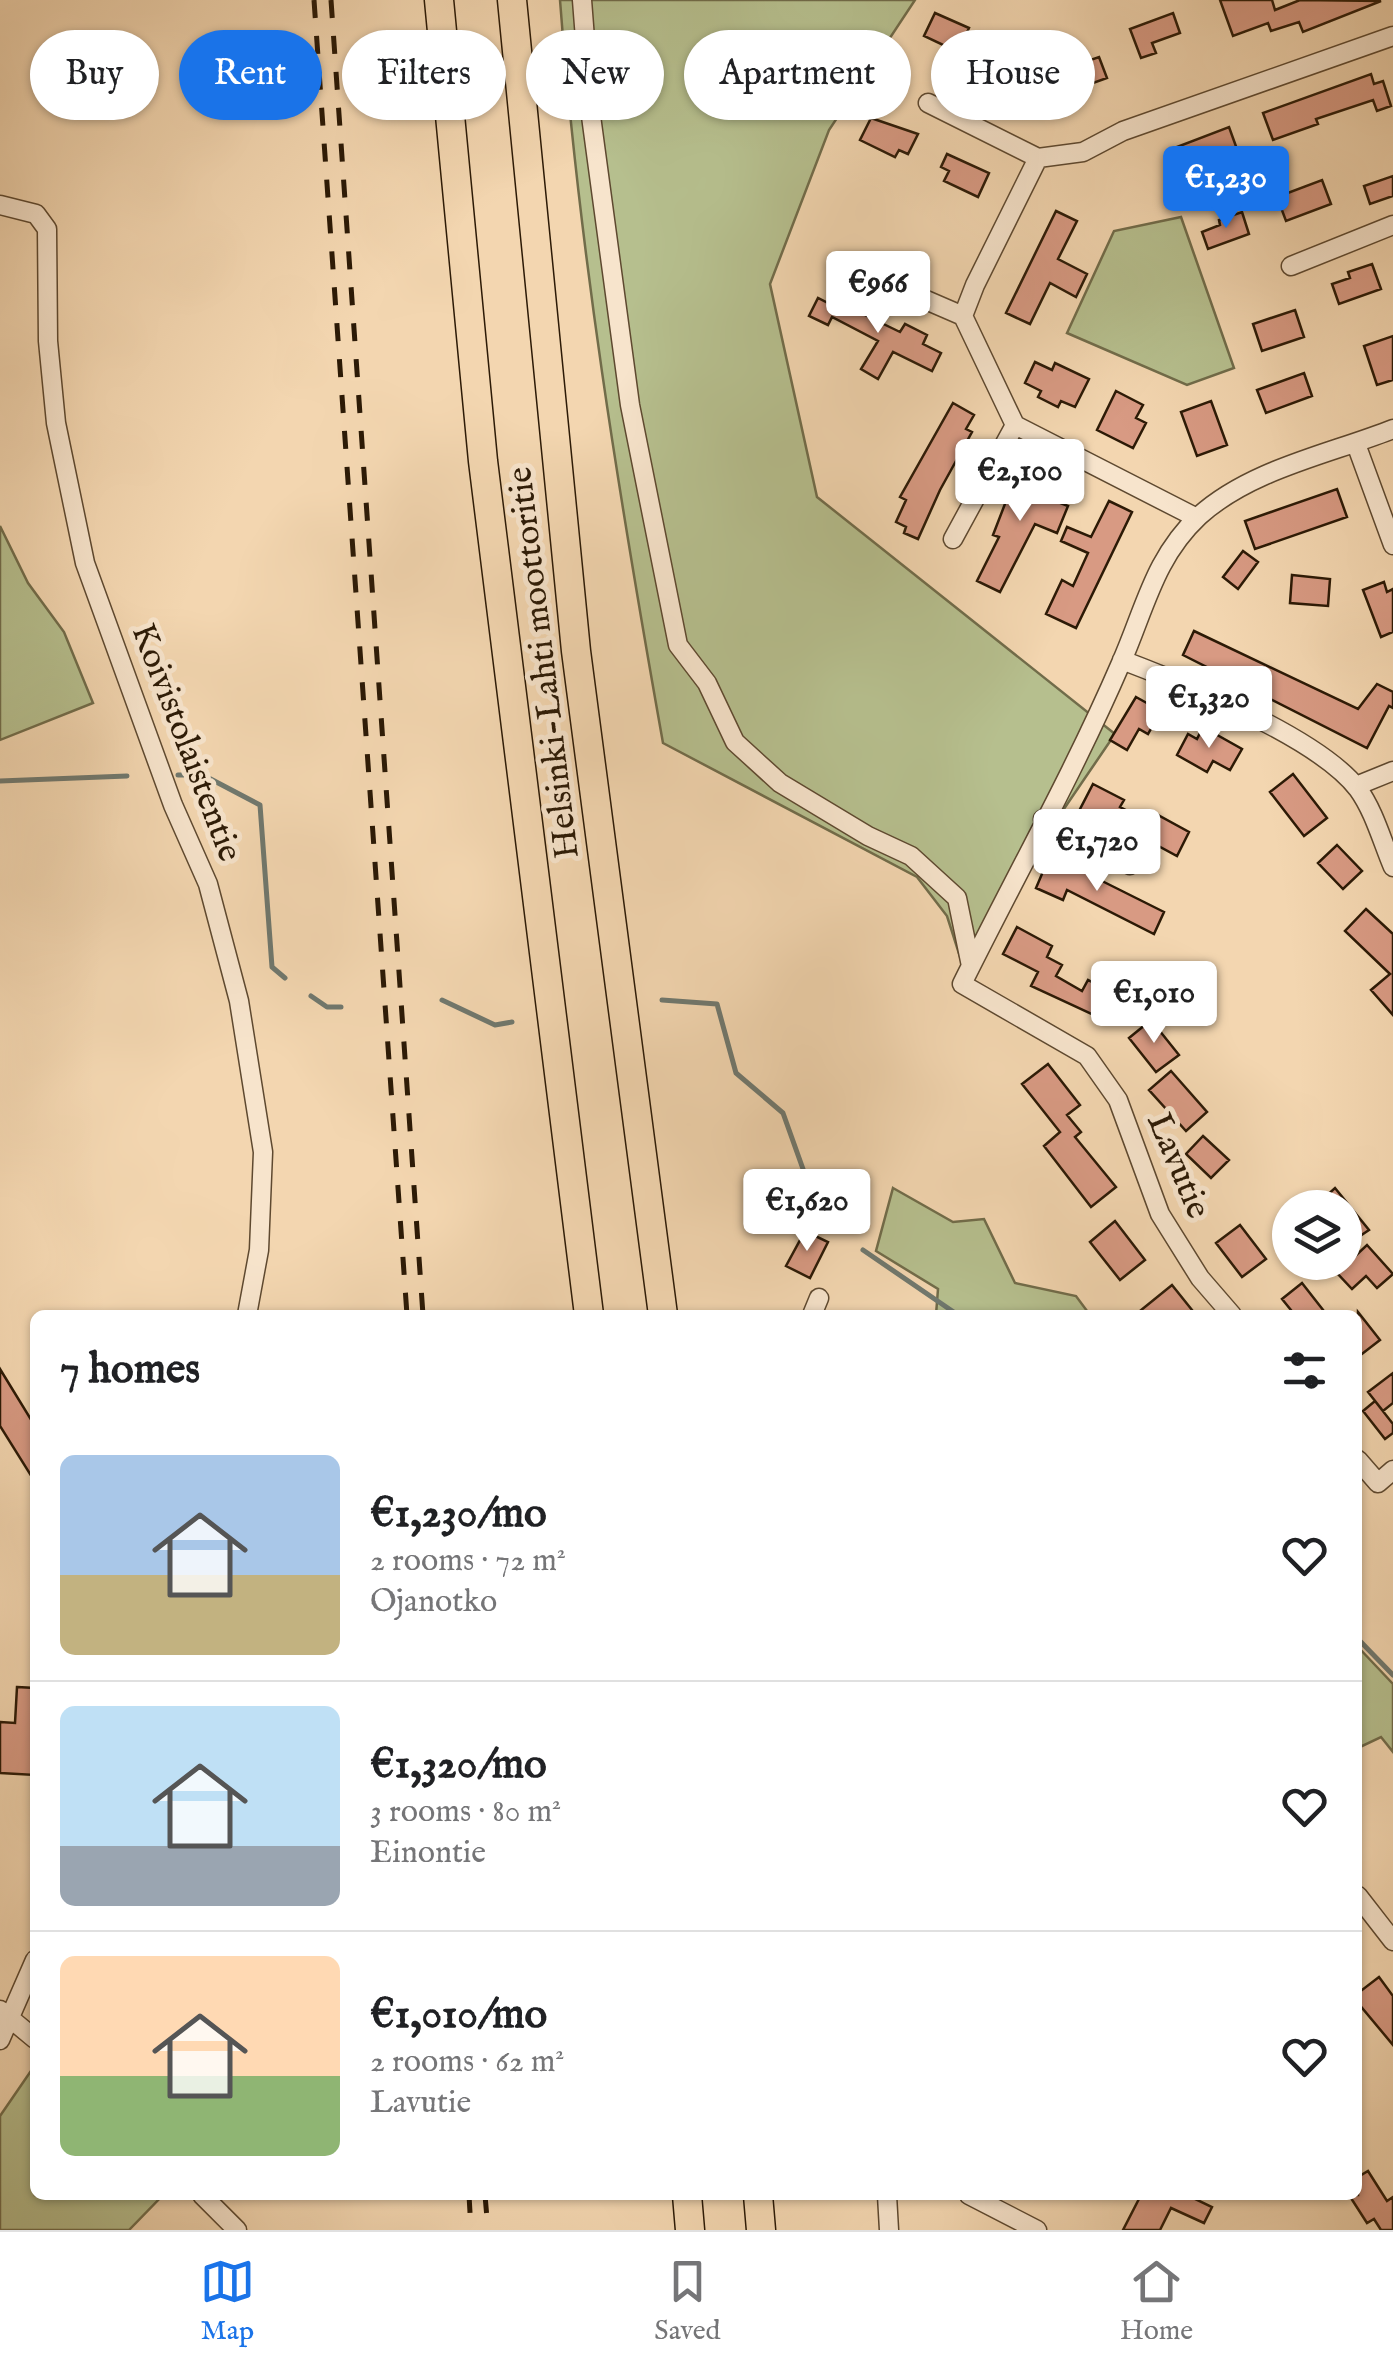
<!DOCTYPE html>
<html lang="en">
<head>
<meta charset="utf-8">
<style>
  body { margin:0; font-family:"IM FELL English",serif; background:#f6f6f6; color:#202124; height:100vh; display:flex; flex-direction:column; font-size:38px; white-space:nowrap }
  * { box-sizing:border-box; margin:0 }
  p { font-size:32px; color:#757577 }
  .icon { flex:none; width:55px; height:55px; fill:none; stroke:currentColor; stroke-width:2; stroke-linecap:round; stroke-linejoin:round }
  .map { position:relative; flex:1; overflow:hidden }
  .sheet { position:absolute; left:30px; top:1310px; width:1332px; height:890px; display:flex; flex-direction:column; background:#fff; border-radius:15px; box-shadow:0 2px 8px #0004 }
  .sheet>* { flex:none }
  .top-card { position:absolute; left:30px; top:30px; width:1335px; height:90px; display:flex; gap:20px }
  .fabs { position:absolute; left:1272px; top:1190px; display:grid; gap:20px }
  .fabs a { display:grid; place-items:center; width:90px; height:90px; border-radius:50%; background:#fff; box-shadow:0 2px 8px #0004; font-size:50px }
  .price { position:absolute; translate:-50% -85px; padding:0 22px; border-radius:10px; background:#fff; color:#222; font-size:32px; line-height:65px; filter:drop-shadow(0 2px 5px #0008) }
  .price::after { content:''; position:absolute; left:50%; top:60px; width:30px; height:22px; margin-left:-15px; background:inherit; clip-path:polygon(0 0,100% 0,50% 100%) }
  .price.selected { background:#1a73e8; color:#fff }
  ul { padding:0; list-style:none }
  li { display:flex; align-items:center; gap:30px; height:250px; padding:0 30px }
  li+li { border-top:2px solid #e0e0e0 }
  li span { display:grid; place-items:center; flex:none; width:280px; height:200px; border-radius:15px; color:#555 }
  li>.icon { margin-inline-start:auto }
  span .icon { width:120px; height:120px; fill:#fffc; stroke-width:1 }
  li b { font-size:42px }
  h2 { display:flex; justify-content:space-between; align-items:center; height:120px; padding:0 30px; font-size:42px }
  .tag { padding:0 35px; border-radius:45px; background:#fff; box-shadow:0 2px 8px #0004; font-size:35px; line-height:90px }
  .tag.selected { background:#1a73e8; color:#fff }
  .tabs { display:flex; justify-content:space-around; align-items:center; height:140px; border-top:2px solid #e0e0e0; background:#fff; font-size:28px; color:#757577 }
  .tabs a { display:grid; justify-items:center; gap:5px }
  .tabs .selected { color:#1a73e8 }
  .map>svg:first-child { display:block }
</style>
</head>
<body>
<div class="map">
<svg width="1393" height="2230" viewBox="0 0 1393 2230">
  <rect width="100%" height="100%" fill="#f3d6b0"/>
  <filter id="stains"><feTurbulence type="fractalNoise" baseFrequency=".002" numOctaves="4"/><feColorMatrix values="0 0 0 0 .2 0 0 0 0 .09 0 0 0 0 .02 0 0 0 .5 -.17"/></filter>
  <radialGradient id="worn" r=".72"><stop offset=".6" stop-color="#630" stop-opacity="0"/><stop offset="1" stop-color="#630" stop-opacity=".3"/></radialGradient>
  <path fill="#b6bf8e" stroke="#716c4a" stroke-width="2.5" d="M560,0H915L829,130L770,284L817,497L1115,734L961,960L947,916L917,877L663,743C619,496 579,250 560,0Z
    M1181,217L1234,368L1187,385L1067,333L1114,231Z
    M0,526L28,583L64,632L93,703L0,740Z
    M893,1188L953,1222L984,1219L1015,1283L1076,1296L1090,1315H936L938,1289L876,1251Z
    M1358,1647L1393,1684V1752L1381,1737L1358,1748Z
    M35,2065V2195H163L129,2230H0V2116Z"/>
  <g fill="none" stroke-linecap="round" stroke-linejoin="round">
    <path stroke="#70786e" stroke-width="5" d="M178,775H203L260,805L272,967L285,978
      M0,781L127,776
      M311,996L327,1007H341
      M442,1000L495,1025L512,1022
      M662,1000L717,1004L736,1073L783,1113L818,1211
      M863,1250L958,1315
      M1358,1639L1393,1675"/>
  </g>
  <path fill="#d89a83" stroke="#2c1a06" stroke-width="2.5" d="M1220,0H1272L1275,10L1300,0L1381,1L1303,32L1299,22L1271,31L1268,23L1233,36Z
    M935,13L969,28L958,52L924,36Z
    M1173,13L1180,33L1152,43L1156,53L1141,58L1130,29Z
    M997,42L1034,59L1022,85L984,68Z
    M1099,57L1107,78L1071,91L1064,69Z
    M1371,74L1374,84L1383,81L1391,106L1377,111L1373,100L1316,119L1318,124L1273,140L1263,113Z
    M871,118L918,134L908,154L899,150L895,157L860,140Z
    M1229,127L1242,163L1219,171L1214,157L1194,164L1192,156L1173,163L1169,150Z
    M947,154L989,173L978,197L944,181L949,171L941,167Z
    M1393,176V196L1370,204L1364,186Z
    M1322,180L1331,204L1286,221L1277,197Z
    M1056,211L1077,221L1058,259L1087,274L1076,297L1050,283L1030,324L1006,313Z
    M1242,212L1249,234L1208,249L1202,232L1220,225L1219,220Z
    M1372,264L1381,289L1339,304L1332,284L1350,278L1348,272Z
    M840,294L869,309L865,315L900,332L905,324L927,335L923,344L941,353L932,371L893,352L878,379L861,369L878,341L832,317L828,325L809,316L818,298L834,306Z
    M1295,310L1304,337L1262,351L1253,324Z
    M1393,336V380L1377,385L1364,346Z
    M1035,362L1052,370L1055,363L1089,379L1075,407L1061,401L1058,407L1038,397L1041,391L1025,383Z
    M1304,373L1312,396L1266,413L1257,390Z
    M1116,391L1143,405L1136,418L1146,423L1133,448L1097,430Z
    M1211,401L1227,445L1197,456L1181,412Z
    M953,403L974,415L966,429L972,432L940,490L918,539L904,533L906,527L896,522L906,500L900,497Z
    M1020,465L1050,479L1043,496L1068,506L1057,533L1035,524L1000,592L977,581L999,537L993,535Z
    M1337,489L1347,517L1255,549L1245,521Z
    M1109,501L1132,512L1076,628L1046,614L1062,580L1073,586L1088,553L1061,541L1067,527L1091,537Z
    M1243,551L1258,562L1238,589L1223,577Z
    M1292,575L1330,579L1328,606L1290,603Z
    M1384,582L1387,592L1393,589V632L1381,637L1363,590Z
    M1194,631L1358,709L1377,684L1393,692V708L1389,706L1367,748L1183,655Z
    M1136,697L1161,711L1148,734L1139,729L1127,750L1110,740Z
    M1203,727L1242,749L1230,770L1213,761L1207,772L1177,755L1188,734L1197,739Z
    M1293,774L1327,818L1304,836L1270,792Z
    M1093,784L1124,800L1120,807L1151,823L1156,814L1189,832L1177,856L1123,827L1119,834L1078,813Z
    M1337,845L1362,871L1343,889L1318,863Z
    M1050,855L1164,912L1154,934L1067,890L1063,900L1036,888Z
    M1366,909L1393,934V1015L1371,990L1390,974L1345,931Z
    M1017,927L1052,946L1047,957L1062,965L1056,976L1082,991L1088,980L1122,998L1109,1022L1031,986L1038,972L1003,954Z
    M1151,1020L1179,1055L1156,1072L1129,1038Z
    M1048,1064L1080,1105L1067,1115L1081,1132L1075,1137L1116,1187L1091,1207L1044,1146L1060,1132L1022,1084Z
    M1171,1071L1207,1112L1186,1131L1149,1090Z
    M1203,1136L1229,1160L1211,1178L1186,1154Z
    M1335,1188L1369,1230L1354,1240L1345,1228V1208H1313Z
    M1115,1221L1145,1260L1120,1280L1090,1242Z
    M1240,1225L1266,1259L1242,1277L1216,1243Z
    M805,1231L828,1242L810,1278L786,1266Z
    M1367,1245L1393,1274L1377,1288L1366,1276L1352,1289L1337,1273Z
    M1302,1283L1327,1315H1295L1282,1299Z
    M1172,1285L1196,1315H1135Z
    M1358,1312L1380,1340L1358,1357Z
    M0,1369L35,1426V1482L0,1426Z
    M1393,1373V1403L1383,1411L1368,1392Z
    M1375,1401L1393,1424V1433L1385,1439L1363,1411Z
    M17,1687L35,1688V1775L0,1773V1722L15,1723Z
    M1379,1977L1393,1996V2045L1358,2003V1993Z
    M1368,2171L1387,2201L1393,2197V2230H1381L1374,2219L1367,2223L1349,2195H1358V2177Z
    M1141,2195H1187L1212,2207L1204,2223L1171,2208L1160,2230H1123Z"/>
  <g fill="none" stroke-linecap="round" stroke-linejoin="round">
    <defs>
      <path id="minor" d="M582,0L591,116L630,405L678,645L707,683L735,742L780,783L868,836L911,856L957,898L971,966
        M928,103L1038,158
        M0,205L36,214L47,229L48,341L56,423L85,563L173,805L208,884L239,1001L263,1152L259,1250L247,1315
        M1291,266L1393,225
        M852,268L963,316
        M1356,444L1393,545
        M1197,518L1015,425L963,316L975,285L1038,158L1083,152L1123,131L1393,36
        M953,539L1015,425
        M1122,660C1185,684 1318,737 1358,789C1374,811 1382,841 1393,867
        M1356,786L1393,771
        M1043,819L1130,865
        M812,1315L819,1298
        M1232,1315L1200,1278L1160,1214L1118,1100L1087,1056L962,984C1015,877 1074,772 1121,663C1145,609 1154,558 1199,516C1251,469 1330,454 1393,429
        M1358,1460L1378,1483L1393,1470
        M1358,1896L1393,1941
        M0,2010L35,2039
        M0,2040L35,1960
        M202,2195L237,2230
        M887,2195L889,2230
        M969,2195L1037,2230"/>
      <path id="highway" d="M439,0L483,461L589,1315
        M512,0L576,651L663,1315
        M687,2195L690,2230
        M758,2195L761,2230"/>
    </defs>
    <use href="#minor" stroke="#5e4930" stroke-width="21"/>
    <use href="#highway" stroke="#2c1a06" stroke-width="31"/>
    <use href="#minor" stroke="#f7e4cc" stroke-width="18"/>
    <use href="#highway" stroke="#f3d6b0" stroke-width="28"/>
    <path stroke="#2c1a06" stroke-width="5" stroke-dasharray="18 18" stroke-linecap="butt" d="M314,0L407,1315
      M331,0L423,1315
      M469,2195L471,2230
      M485,2195L488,2230"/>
  </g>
  <g text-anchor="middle" stroke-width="10" stroke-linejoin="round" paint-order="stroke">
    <g font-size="35" fill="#2c1a06" stroke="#f7e4cc">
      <text transform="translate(542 663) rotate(-97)" y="12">Helsinki-Lahti moottoritie</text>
      <text transform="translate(188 742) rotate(69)" y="12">Koivistolaistentie</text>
      <text transform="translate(1180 1165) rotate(67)" y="12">Lavutie</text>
    </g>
  </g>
  <rect width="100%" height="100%" filter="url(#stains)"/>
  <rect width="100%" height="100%" fill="url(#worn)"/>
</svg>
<div class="fabs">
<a><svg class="icon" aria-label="layers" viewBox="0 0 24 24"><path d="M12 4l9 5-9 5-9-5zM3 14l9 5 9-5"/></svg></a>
</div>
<b class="price selected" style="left:1226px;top:231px">€1,230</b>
<b class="price" style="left:878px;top:336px">€966</b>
<b class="price" style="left:1020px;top:524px">€2,100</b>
<b class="price" style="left:1209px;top:751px">€1,320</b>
<b class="price" style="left:1097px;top:894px">€1,720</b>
<b class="price" style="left:1154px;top:1046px">€1,010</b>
<b class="price" style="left:807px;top:1254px">€1,620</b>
<div class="top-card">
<a class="tag">Buy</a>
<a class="tag selected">Rent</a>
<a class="tag">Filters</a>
<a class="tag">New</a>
<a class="tag">Apartment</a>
<a class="tag">House</a>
</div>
<section class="sheet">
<h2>7 homes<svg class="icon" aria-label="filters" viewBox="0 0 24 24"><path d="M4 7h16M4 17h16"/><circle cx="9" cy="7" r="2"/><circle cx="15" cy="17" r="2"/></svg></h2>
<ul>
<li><span style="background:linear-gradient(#a9c7e8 60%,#c2b280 0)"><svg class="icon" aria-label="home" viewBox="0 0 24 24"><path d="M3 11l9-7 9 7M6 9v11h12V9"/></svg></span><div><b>€1,230/mo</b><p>2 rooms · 72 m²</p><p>Ojanotko</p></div><svg class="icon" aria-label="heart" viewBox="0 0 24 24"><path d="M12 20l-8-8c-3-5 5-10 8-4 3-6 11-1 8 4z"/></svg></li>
<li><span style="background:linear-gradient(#bfe0f5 70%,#9aa5b1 0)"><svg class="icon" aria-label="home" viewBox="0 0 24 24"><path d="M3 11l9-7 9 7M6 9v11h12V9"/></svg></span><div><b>€1,320/mo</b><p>3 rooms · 80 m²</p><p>Einontie</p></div><svg class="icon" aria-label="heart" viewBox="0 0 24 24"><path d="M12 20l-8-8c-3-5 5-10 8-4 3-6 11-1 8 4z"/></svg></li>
<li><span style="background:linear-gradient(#ffd9b3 60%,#8fb573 0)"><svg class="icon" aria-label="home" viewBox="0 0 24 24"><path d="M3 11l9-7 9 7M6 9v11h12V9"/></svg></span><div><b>€1,010/mo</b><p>2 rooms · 62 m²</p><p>Lavutie</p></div><svg class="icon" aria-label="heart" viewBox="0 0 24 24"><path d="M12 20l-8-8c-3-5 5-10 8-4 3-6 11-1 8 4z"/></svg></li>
</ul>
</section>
</div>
<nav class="tabs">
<a class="selected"><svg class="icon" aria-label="map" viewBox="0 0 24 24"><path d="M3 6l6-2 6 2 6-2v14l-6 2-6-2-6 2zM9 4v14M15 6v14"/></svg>Map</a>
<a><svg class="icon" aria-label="saved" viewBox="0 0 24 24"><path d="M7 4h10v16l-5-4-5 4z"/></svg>Saved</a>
<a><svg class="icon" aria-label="home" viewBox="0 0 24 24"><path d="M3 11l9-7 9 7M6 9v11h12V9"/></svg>Home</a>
</nav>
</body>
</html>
